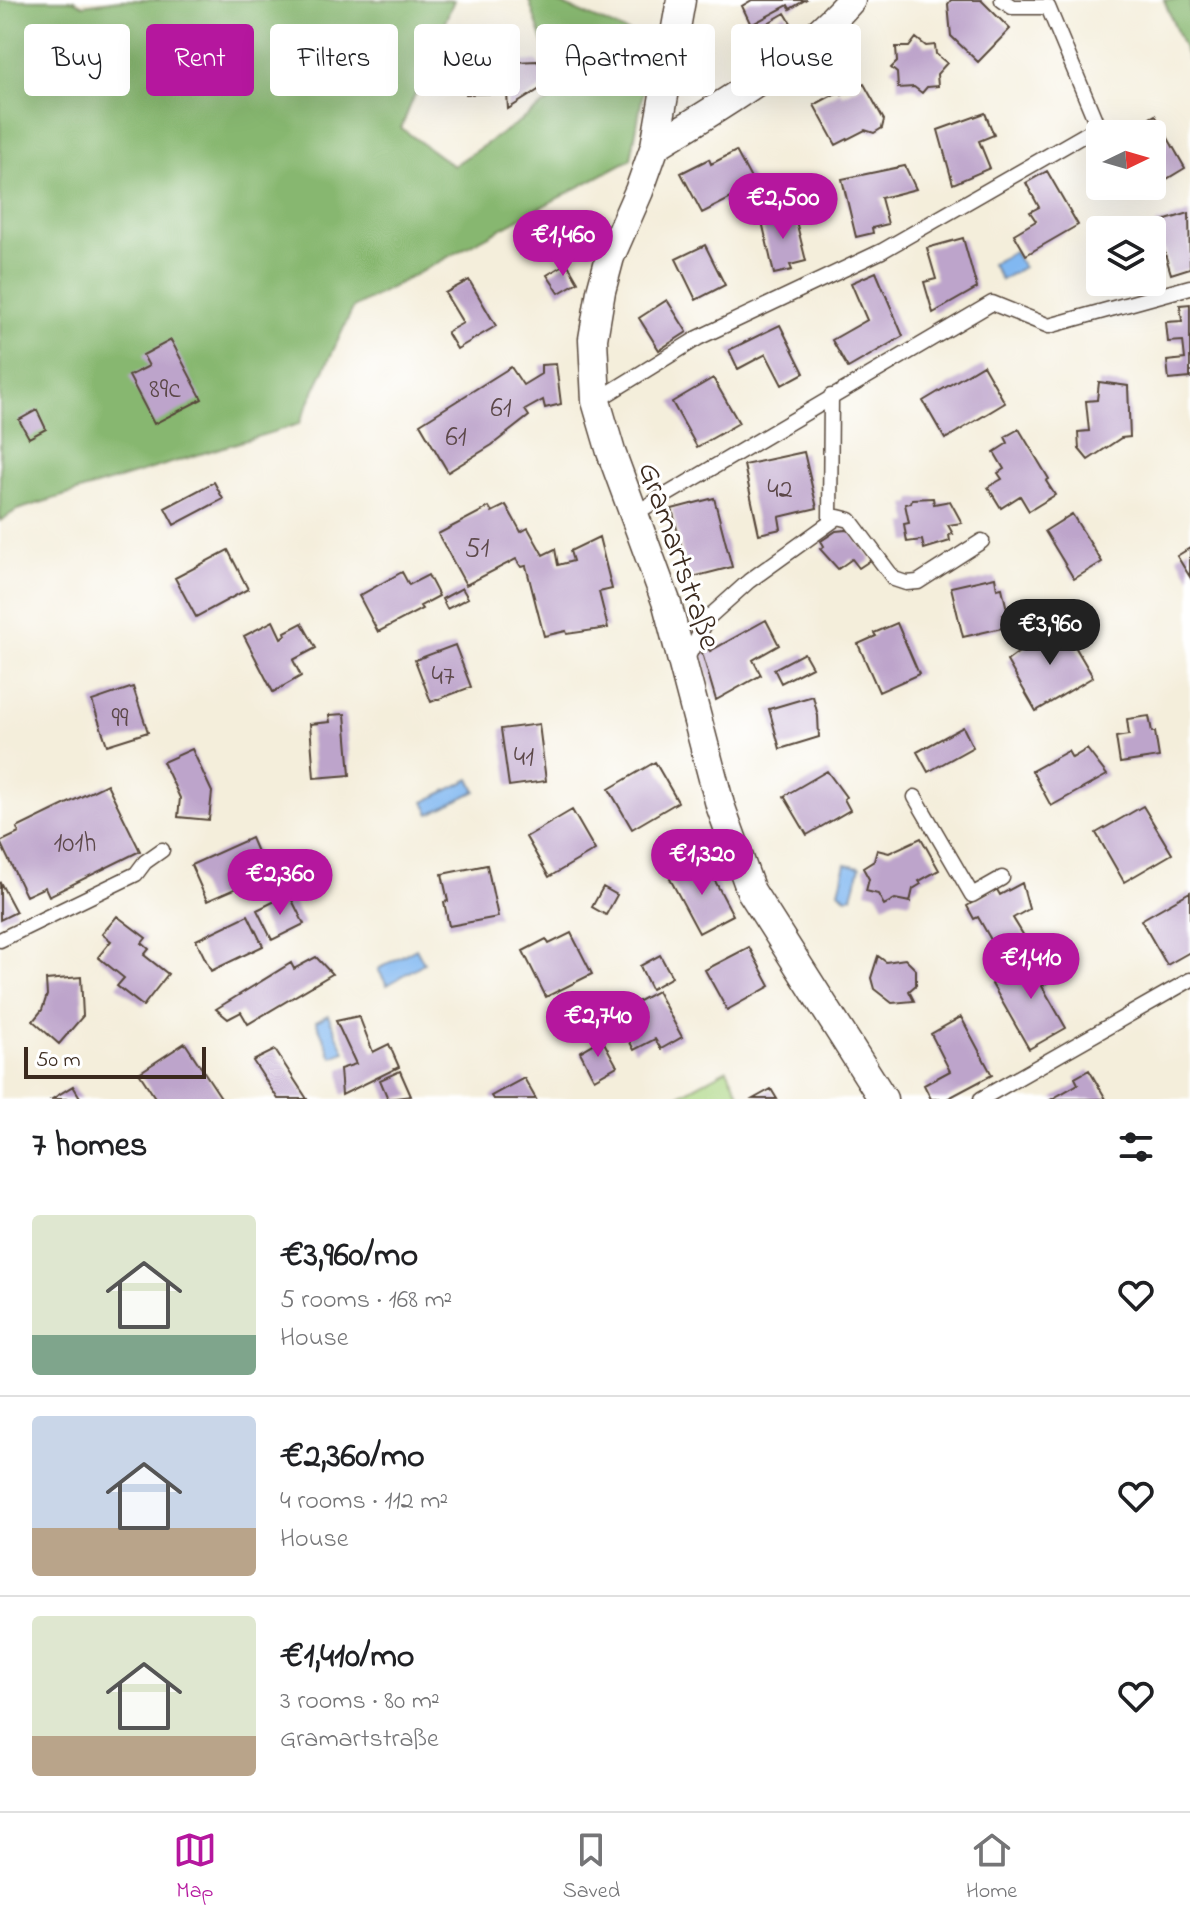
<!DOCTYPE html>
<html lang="en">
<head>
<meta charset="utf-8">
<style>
  body { margin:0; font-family:"Indie Flower",sans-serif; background:#f2f2f2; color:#202124; height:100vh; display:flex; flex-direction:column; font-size:30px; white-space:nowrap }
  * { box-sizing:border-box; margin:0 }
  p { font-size:26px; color:#757577 }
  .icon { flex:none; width:44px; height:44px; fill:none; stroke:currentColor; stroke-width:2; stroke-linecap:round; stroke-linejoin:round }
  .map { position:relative; height:1099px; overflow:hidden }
  .details { display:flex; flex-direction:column; background:#fff; flex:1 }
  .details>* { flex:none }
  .guide { position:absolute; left:24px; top:24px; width:1142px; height:72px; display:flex; gap:16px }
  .needle { width:52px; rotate:85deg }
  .fabs { position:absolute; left:1086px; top:120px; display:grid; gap:16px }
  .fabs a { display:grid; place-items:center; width:80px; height:80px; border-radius:8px; background:#fff; box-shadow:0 8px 32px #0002; font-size:40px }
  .scale { position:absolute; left:24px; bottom:20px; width:182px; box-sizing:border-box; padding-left:8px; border:4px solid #3b2a1e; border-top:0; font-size:22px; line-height:28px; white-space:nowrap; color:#3b2a1e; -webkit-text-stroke:6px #fff; paint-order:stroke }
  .price { position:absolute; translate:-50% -68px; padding:0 18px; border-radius:28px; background:#b5179e; color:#fff; font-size:26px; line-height:52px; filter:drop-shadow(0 2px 4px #0008) }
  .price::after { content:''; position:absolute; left:50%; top:48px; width:24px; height:18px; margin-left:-12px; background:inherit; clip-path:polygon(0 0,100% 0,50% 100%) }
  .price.current { background:#222; color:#fff }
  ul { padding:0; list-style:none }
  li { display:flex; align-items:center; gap:24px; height:200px; padding:0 32px }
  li+li { border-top:2px solid #e0e0e0 }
  li span { display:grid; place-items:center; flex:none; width:224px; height:160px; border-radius:8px; color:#555 }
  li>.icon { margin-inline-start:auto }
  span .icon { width:96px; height:96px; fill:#fffc; stroke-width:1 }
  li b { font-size:34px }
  h2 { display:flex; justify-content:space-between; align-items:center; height:96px; padding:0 32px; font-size:34px }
  .pill { padding:0 28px; border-radius:8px; background:#fff; box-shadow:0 8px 32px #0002; font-size:28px; line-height:72px }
  .pill.current { background:#b5179e; color:#fff }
  .tabs { display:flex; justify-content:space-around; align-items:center; height:112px; border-top:2px solid #e0e0e0; background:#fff; font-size:22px; color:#757577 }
  .tabs a { display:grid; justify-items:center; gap:4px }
  .tabs .current { color:#b5179e }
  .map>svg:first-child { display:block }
</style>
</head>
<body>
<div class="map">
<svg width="1190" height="1099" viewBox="0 0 1190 1099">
  <rect width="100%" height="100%" fill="#fff"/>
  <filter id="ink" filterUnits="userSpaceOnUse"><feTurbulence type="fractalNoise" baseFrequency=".0125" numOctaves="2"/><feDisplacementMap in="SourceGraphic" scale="16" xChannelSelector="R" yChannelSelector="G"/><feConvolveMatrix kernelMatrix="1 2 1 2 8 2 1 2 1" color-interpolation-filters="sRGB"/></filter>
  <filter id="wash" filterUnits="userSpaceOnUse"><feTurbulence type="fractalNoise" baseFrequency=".006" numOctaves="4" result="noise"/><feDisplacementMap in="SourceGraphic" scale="32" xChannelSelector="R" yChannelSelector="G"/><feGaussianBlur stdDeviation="1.8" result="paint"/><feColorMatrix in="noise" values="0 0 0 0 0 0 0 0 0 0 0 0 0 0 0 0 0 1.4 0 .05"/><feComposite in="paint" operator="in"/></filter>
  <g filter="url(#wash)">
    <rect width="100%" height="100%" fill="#f4eedb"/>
    <path fill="#aad682" stroke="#728050" stroke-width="2" d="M727,1069L742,1099H672Z"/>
    <path fill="#87b770" stroke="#617047" stroke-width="2" d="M0,0H73L83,5L120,0H454L401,128L453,166L560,94L529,0H551L652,42L631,159L353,308L299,424L17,510L0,521Z
      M1164,0H1190V64Z"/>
    <path fill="#81b8f1" stroke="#5e7188" stroke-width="2" d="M1014,251L1023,267L1001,280L992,264Z
      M470,779L476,791L430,814L424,802Z
      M846,864L860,867L852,896L846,898L839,891Z
      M416,948L424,963L387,985L378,969Z
      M328,1015L345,1052L332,1057L316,1021Z"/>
    <g id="blocks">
      <path fill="#bda4cb" d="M752,0H805L790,9L788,5L751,25L742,6Z
        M951,0H981L1010,29L978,62L951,36L948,4Z
        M785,13L794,28L746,56L737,41Z
        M513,36L514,62L537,61L551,82L508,109L507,93L466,94V78H460V55H465V37Z
        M916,38L926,46L935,45L936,54L947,63L937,74L938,86L927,87L922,93L914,87L898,88L897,73L891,68L897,62L896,47H909Z
        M864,84L884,120L882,128L874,133L865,130L836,145L814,105L840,91L842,95Z
        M985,113L994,135L979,141L990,168L953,184L938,130Z
        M1155,115L1185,168L1165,180L1152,157V134H1121Z
        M736,151L755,186L702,213L681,173L709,159L711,164Z
        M905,166L916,189L881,198L888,224L872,228L873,233L856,237L842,179Z
        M1047,171L1078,225L1026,255L1014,234L1036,221L1030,212L1039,207L1026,183Z
        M793,209L806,261L790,265L792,270L774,274L761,217Z
        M1189,213L1190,268L1171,274L1156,223Z
        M963,238L977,288L933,313L924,282L936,279L927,248Z
        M705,245L725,285L696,300L676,259Z
        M567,263L578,282L559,293L547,275Z
        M876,272L903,336L848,368L832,340L867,320L851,283Z
        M469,280L496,326L457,349L447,332L463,323L445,293Z
        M667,300L687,332L659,350L639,318Z
        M1190,304V378L1169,380L1167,361L1185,359L1183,341L1168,342L1166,322L1182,321L1180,305Z
        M780,325L804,373L782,385L766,354L738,369L729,350Z
        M171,340L202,399L154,424L129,376L149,366L143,355Z
        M556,364L561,404L545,408L543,400L525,410L529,416L492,445L448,472L420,424L511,367L523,385L541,374V365Z
        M983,365L1005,403L945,439L923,401Z
        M713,378L739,423L697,447L672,402Z
        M1099,382L1128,386L1130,437L1121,438L1088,460L1079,449L1078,432L1089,431L1086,401L1097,400Z
        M37,410L46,429L29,438L19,420Z
        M1019,429L1049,479L1046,481L1055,495L1029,511L1020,496L1001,508L988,487L1002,479L998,473L1004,469L994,452L1008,443L1005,437Z
        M804,452L817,508L779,517L781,529L759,534L744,465Z
        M214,482L223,499L174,525L165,508Z
        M714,498L732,567L689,578L672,509Z
        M933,498L934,504L950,501L962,523L948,525L953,534L949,535L950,541L924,549L922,540L907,542L904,524L909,523L905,504L911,503L912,499Z
        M506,505L521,532L528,528L543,555L555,549L558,565L573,561L570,551L599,537L612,589L599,592L608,628L567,634L566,631L544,636L526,566L521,567L516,559L466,585L438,534L489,507L492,512Z
        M1072,514L1102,562L1074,579L1045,531Z
        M846,530L851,532L871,560L859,568L852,559L838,569L820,549L824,546L821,541L836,531Z
        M1190,548V577L1177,556Z
        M228,550L248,589L196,617L175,578Z
        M402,572L409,585L428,575L439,596L420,606L422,609L378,632L359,596Z
        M995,577L997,589L1002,588L1008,614L1003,615L1006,627L963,637L951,587Z
        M462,588L468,598L447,609L442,599Z
        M766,620L779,645L753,660L761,675L716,700L702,653L709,649L710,651Z
        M273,621L281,638L286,635L285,632L302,623L316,648L293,660L301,676L273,692L244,636Z
        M1060,621L1093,677L1036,711L1007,661Z
        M897,623L919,674L879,692L858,644L876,636L874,633Z
        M455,645L471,687L431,702L415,660Z
        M804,653L812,667L781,683L774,669Z
        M133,687L148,732L107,745L92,701Z
        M813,696L818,716L819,737L780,749L769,709Z
        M345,714L350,775L314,778L310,724L330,722L329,715Z
        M1149,716L1152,732H1155L1159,757L1120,763L1116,737L1129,735L1127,719Z
        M539,724L546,781L509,786L501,729Z
        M963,727L973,747L928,772L917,752Z
        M192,749L212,792L209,820L178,817L180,798L163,762Z
        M1087,749L1107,775L1051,806L1032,771L1068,751L1072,758Z
        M655,762L678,802L632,829L609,789Z
        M827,771L846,797L844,799L850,810L807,835L784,796Z
        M107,784L140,851L49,896L45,887L26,896L0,842L19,833L17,828Z
        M1143,806L1172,854L1124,882L1096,833Z
        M572,810L595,850L549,877L526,837Z
        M251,838L267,875L207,901L191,865Z
        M921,838L939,870L919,881L921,884L913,889L910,902L895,899L884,905L878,894L866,891L869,879L863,868L874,861L877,850L889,853Z
        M704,860L733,915L699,933L670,879Z
        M487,865L498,917L449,926L444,902L448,901L442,874Z
        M0,882L16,912L0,920Z
        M1022,883L1029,909L1013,918L1030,946L1021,951L1015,942L998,952L978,917L974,919L967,906L996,888L1000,895Z
        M603,887L617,895L606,915L592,907Z
        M1190,892V952L1167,965L1141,920Z
        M289,894L304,924L272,940L257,910Z
        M248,915L263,946L211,971L196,940Z
        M117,916L146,938L142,943L149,949L144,955L168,974L143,1006L117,986L124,978L98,957L111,941L102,934Z
        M571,933L592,974L546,997L523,951L546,939L549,944Z
        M749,947L770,986L727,1010L705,970Z
        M1046,953L1059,976L1042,986L1066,1028L1029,1049L992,984Z
        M660,955L672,977L651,989L640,966Z
        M878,956L886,962L905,959L916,970V985L909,991L914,1001L892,1003L874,989L871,978Z
        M316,957L332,974L248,1024L241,1012L228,1019L216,1009L291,963L294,969Z
        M81,977L83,1016L59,1044L33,1021L42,1010L47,995L46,980Z
        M657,991L682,1037L661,1049L655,1039L634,1050L615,1014Z
        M359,1016L373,1052L389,1044L399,1067L342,1095L340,1069L356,1064L336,1021Z
        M961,1017L992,1075L947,1099H931L924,1085L950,1071L931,1034Z
        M602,1039L617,1066L594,1079L580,1052Z
        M185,1043L222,1099H156L139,1073Z
        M275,1050L307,1099H278L253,1061Z
        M1089,1070L1106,1099H1052L1078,1084L1075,1078Z
        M400,1071L411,1096L388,1099L380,1080Z
        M524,1078L536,1099H493L491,1096Z
        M73,1086L81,1099H52Z
        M771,1089L777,1099H753Z"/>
    </g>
  </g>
  <g filter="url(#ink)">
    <use href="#blocks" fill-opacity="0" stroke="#57473a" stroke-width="2"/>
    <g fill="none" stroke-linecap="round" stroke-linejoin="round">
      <defs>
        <path id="service" d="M596,401L698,338L882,251L1098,127L1048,7H1012L1002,0
          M634,514L992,303L1049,326L1190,287
          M830,522L831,396
          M684,664L708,618L749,581L838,517L850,520L894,579L906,583L918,582L982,541
          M915,797L972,895L1002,878
          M0,940L136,874L145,862L162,850
          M981,1099L1190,980"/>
        <path id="minor" d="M681,0L655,146L639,191L610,257L601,291L593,339L596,401L611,452L667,604L720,805L751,891L883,1099
          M655,146C725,104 797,61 851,0"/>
      </defs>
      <use href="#service" stroke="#57473a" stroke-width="17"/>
      <use href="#minor" stroke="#57473a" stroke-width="31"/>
      <use href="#service" stroke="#fff" stroke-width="14"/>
      <use href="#minor" stroke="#fff" stroke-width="28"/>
    </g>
  </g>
  <g text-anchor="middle" stroke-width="6" stroke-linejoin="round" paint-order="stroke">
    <g font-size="28" fill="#5c4849">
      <text x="165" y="397">89c</text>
      <text x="501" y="416">61</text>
      <text x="456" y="445">61</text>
      <text x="780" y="497">42</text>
      <text x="477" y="556">51</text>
      <text x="443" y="684">47</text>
      <text x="120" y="726">99</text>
      <text x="524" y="765">41</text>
      <text x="75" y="851">101h</text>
    </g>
    <g font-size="32" fill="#3b2a1e" stroke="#fff">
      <text transform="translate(681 555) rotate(71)" y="11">Gramartstraße</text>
    </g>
  </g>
</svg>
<div class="fabs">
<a><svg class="needle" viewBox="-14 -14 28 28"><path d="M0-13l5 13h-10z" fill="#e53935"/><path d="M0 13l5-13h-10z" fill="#757577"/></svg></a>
<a><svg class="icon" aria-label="layers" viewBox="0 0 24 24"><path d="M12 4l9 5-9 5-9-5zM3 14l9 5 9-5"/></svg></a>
</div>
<div class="scale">50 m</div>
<b class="price" style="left:783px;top:241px">€2,500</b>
<b class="price" style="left:563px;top:278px">€1,460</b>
<b class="price current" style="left:1050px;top:667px">€3,960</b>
<b class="price" style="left:702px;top:897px">€1,320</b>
<b class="price" style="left:280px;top:917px">€2,360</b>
<b class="price" style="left:1031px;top:1001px">€1,410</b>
<b class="price" style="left:598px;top:1059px">€2,740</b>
<div class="guide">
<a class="pill">Buy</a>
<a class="pill current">Rent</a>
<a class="pill">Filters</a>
<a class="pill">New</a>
<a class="pill">Apartment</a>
<a class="pill">House</a>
</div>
</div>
<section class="details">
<h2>7 homes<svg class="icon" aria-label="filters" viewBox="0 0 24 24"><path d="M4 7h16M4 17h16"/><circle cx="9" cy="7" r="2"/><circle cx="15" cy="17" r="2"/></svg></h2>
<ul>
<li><span style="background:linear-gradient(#dfe7d0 75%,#7fa58c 0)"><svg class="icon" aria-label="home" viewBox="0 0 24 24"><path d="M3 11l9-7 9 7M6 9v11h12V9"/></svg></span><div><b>€3,960/mo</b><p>5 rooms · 168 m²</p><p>House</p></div><svg class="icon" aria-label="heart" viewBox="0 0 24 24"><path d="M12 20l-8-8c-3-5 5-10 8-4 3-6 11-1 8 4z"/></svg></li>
<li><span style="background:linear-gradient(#c9d6e8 70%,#b9a48a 0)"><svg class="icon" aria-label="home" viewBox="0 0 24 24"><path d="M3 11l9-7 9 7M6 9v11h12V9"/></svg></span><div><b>€2,360/mo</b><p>4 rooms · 112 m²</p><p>House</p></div><svg class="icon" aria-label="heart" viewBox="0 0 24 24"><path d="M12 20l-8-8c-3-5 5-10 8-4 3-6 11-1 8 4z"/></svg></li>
<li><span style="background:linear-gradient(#dfe7d0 75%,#b9a48a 0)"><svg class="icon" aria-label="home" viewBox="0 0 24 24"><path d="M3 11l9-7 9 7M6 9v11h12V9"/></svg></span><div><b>€1,410/mo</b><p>3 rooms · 80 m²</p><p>Gramartstraße</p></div><svg class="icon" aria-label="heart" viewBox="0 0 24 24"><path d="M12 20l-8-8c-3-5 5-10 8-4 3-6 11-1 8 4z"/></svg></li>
</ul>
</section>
<nav class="tabs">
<a class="current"><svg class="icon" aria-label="map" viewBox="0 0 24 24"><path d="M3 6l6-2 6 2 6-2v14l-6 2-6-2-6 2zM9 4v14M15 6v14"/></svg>Map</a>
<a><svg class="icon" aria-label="saved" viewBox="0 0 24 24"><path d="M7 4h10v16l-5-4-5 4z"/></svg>Saved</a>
<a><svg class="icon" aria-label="home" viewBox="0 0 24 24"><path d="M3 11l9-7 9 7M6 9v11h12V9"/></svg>Home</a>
</nav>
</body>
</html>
